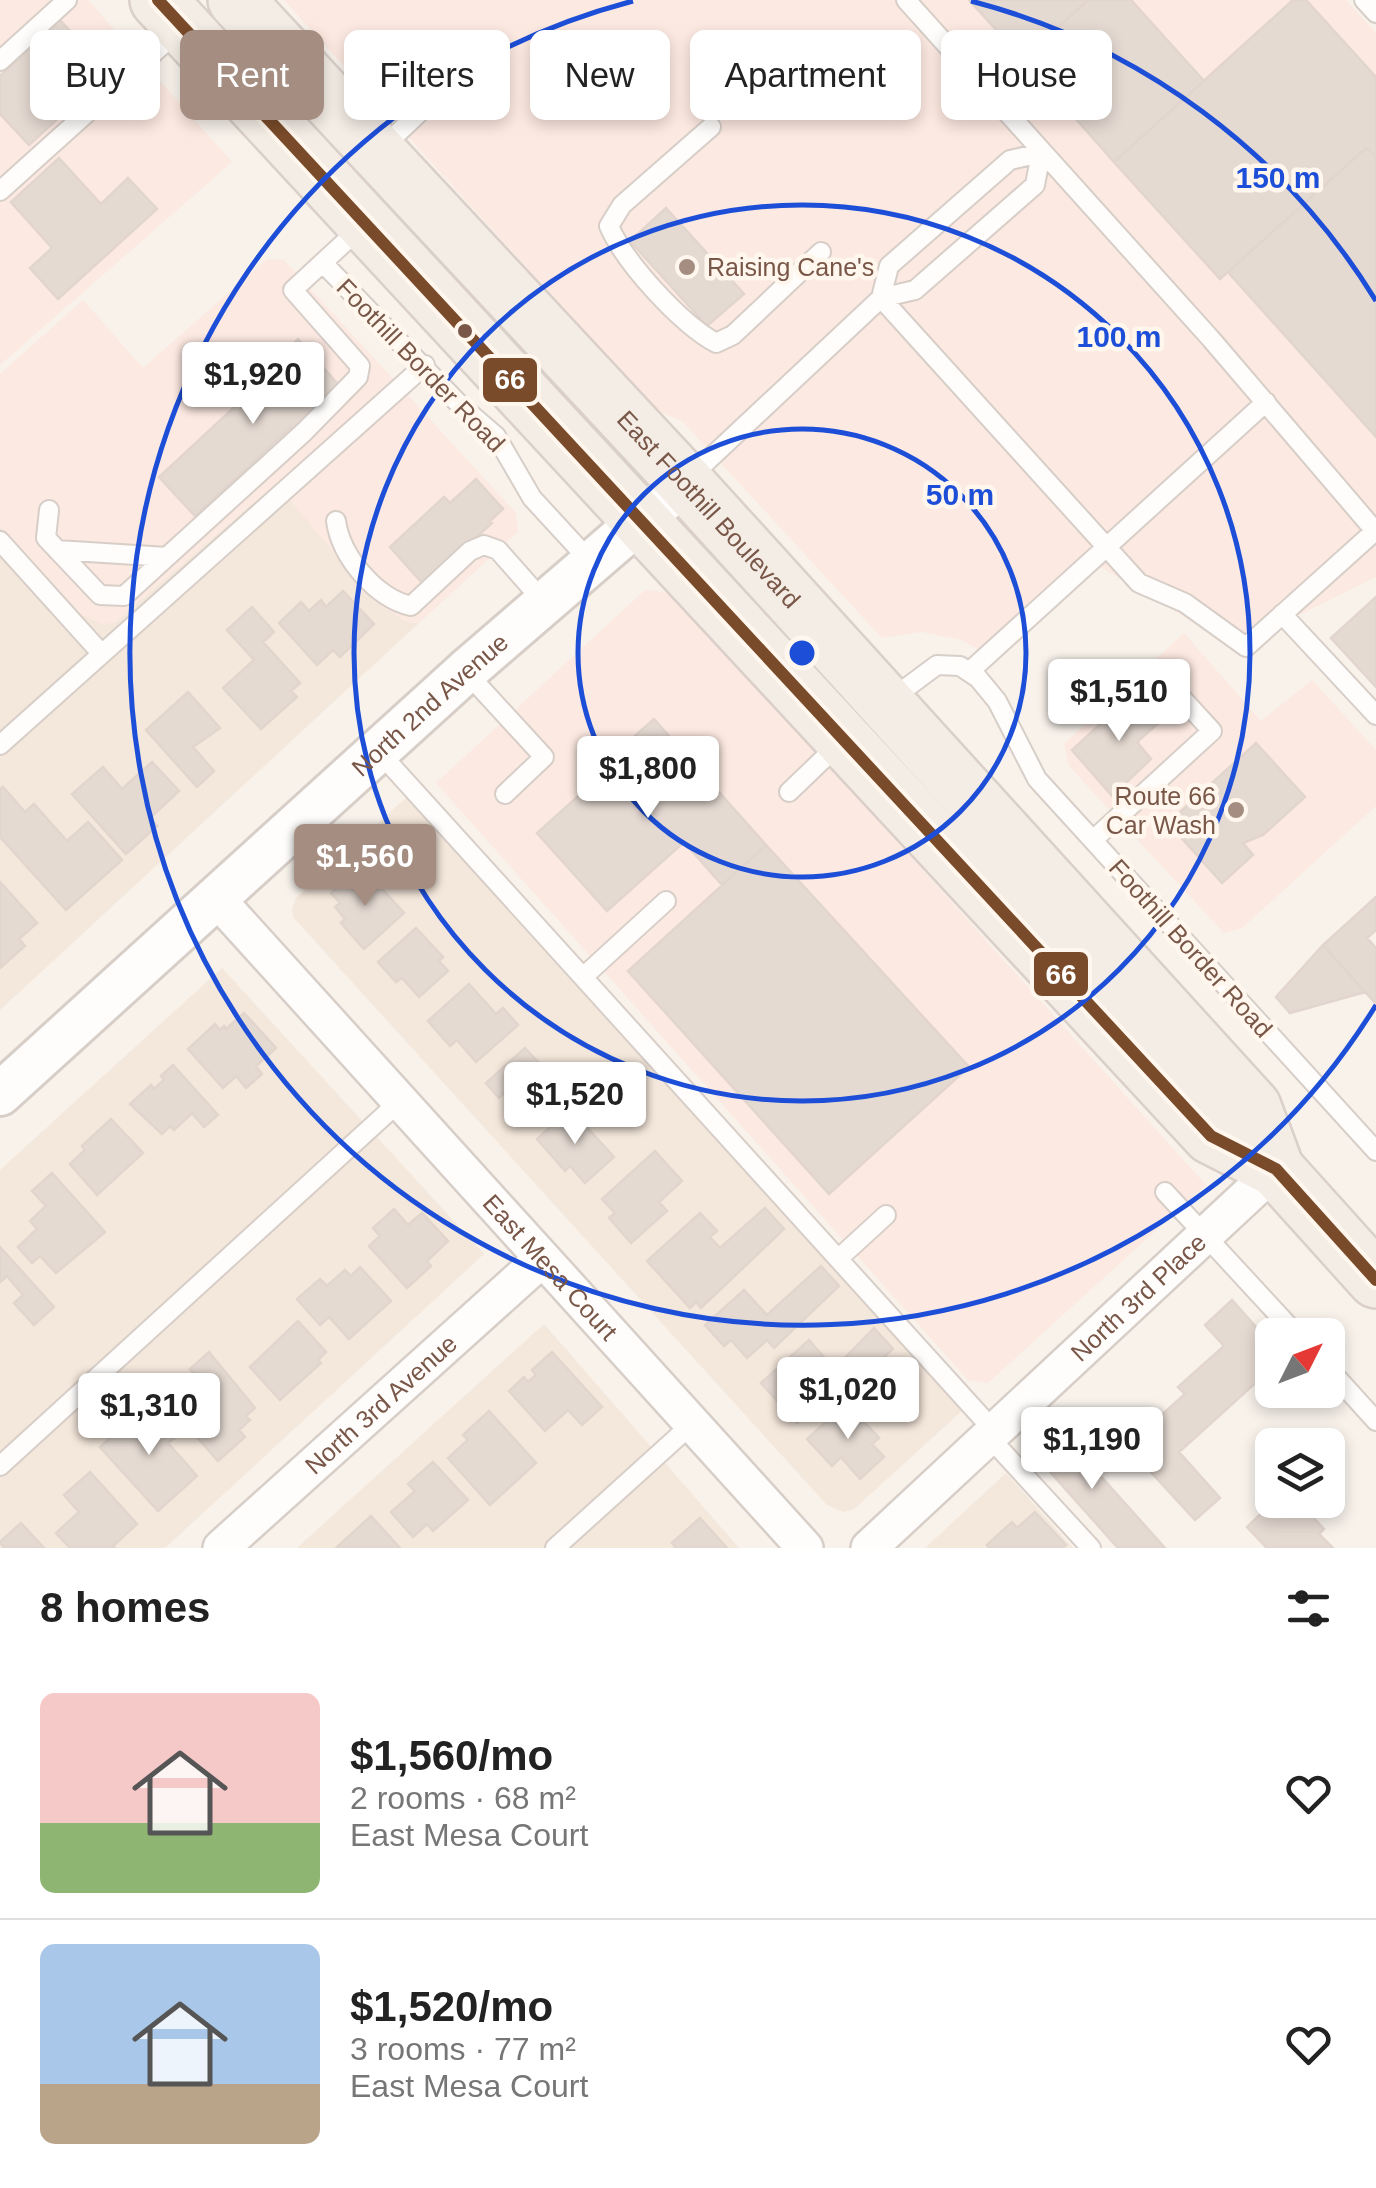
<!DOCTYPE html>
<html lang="en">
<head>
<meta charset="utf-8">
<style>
  body { margin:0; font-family:Arial,sans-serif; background:#f2f2f2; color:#222; height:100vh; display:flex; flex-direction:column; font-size:38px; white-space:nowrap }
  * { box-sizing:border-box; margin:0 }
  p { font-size:32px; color:#767676 }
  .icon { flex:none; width:55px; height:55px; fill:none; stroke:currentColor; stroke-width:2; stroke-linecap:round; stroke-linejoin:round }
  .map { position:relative; height:1548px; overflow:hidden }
  .side { display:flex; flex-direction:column; background:#fff; flex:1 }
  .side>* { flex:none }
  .banner { position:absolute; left:30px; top:30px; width:1318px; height:90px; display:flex; gap:20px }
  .needle { width:65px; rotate:48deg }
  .tools { position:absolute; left:1255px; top:1318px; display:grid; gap:20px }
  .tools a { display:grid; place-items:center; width:90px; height:90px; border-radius:15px; background:#fff; box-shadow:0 5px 15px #0003; font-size:50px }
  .price { position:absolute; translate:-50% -85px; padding:0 22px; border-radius:10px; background:#fff; color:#222; font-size:32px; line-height:65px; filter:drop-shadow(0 2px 5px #0008) }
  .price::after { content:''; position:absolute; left:50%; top:60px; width:30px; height:22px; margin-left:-15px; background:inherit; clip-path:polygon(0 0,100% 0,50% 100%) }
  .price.on { background:#a58d81; color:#fff }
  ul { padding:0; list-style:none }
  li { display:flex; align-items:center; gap:30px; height:250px; padding:0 40px }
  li+li { border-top:2px solid #e0e0e0 }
  li span { display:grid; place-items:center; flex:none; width:280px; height:200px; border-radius:15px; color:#555 }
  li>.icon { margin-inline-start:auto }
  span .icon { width:120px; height:120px; fill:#fffc; stroke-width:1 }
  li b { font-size:42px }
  h2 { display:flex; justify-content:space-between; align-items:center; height:120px; padding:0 40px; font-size:42px }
  .tag { padding:0 35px; border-radius:15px; background:#fff; box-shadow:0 5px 15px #0003; font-size:35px; line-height:90px }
  .tag.on { background:#a58d81; color:#fff }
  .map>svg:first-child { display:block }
</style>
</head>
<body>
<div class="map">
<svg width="1376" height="1548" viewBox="0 0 1376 1548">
  <rect width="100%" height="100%" fill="#f8f2eb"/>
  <path fill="#f4e7db" d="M277,482L372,599L407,622L419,623L0,1010V525L82,615L114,623Z
    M407,797L964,1409L854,1509L843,1512L827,1505L294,918L292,909L296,898Z
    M222,968L484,1254L165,1548H0V1170Z
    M544,1324L739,1548H297Z
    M1006,1473L1073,1548H925Z"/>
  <path fill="#fce9e1" d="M0,0H88L232,162L0,365Z
    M284,0H1346L1376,33V577L1235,647L1101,567L981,651L962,640L922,632L882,638L682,421L657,411Z
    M267,259L284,260L516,513L518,532L419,623L407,622L372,599L276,483L114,623L102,624L82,615L0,525V374L83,300L143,368Z
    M645,590L667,592L686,607L1206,1185L988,1383L968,1380L436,783Z
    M1184,633L1261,721L1312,680L1376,750V806L1242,928L1224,933L1069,766L1064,744Z"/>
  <path fill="#e5dad2" stroke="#e1d5cd" stroke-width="2.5" d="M969,0H1088L1023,59Z
    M1088,0H1131L1204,81L1114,162L1023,59Z
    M1293,0H1306L1376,77V156L1366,148L1220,279L1114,162Z
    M60,20L108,73L29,145L0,114V76Z
    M1366,148L1376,156V437L1228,272Z
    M59,158L101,204L128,178L157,209L58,299L30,268L52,248L11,202Z
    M666,208L744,294L707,326L630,241Z
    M298,339L344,391L294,432L291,427L195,516L159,477L254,389L251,384Z
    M476,479L503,509L490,521L492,523L424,585L390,547L444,497L450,503Z
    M343,591L374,624L340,657L333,650L317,665L279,623L301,602L309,611L321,600L326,607Z
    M1376,597V687L1331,638Z
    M252,607L274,632L263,642L300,683L291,691L297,697L261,729L223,688L254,660L227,630Z
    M1136,691L1163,719L1137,742L1151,759L1112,796L1072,750Z
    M188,692L220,728L193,747L214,771L197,787L146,730Z
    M654,719L766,845L722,885L684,842L607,911L537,833L634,746L629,741Z
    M1256,743L1305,797L1263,835L1243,843L1253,855L1222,883L1168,823Z
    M152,762L179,791L150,818L157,826L126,854L72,794L103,767L122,789Z
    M3,787L25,812L34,804L67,841L88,822L122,860L66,910L0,837V789Z
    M766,845L969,1067L829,1194L628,971Z
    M355,872L367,886L374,880L404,913L364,949L341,923L345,919L335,907L340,903L331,893Z
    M0,882L37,923L19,939L25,946L0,968Z
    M1376,897V930L1367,938L1376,948V1004L1323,945Z
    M416,928L443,957L439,961L448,971L419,997L402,978L396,982L378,962Z
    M1323,945L1365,992L1290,1013L1276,997Z
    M469,984L496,1014L503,1008L518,1025L476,1062L457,1040L450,1046L428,1021Z
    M244,1013L276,1048L256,1066L262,1074L246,1088L236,1076L223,1088L188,1049L215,1024L220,1030L224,1026L226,1029Z
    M525,1048L556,1081L550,1087L558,1095L524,1126L506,1106L513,1100L505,1092L499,1098L486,1083Z
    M173,1065L218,1115L204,1127L192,1113L174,1130L170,1126L162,1134L130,1104L151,1085L154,1089L164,1080L161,1076Z
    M570,1109L614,1157L585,1183L570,1166L565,1171L537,1139Z
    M111,1119L143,1153L97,1195L70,1164L85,1150L82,1146Z
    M655,1151L682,1181L659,1202L667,1211L631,1243L609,1218L615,1213L602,1199Z
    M52,1173L105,1232L56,1273L40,1256L32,1263L18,1247L37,1229L30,1221L46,1206L32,1191Z
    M765,1208L784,1229L701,1308L696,1302L690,1308L647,1261L700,1213L717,1231L710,1237L720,1248Z
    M394,1209L408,1225L422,1213L448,1241L427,1261L431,1266L407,1288L369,1246L380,1236L373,1228Z
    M0,1247L54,1307L34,1325L14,1303L23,1295L7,1276L0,1282Z
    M821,1266L839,1286L774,1348L767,1340L747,1358L731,1340L724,1346L705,1325L744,1290L767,1315Z
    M360,1267L391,1301L349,1339L329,1317L320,1325L297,1299L320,1279L327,1286L345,1270L351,1276Z
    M1232,1300L1272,1345V1368L1179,1452L1220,1498L1195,1520L1127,1446L1185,1394L1178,1387L1224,1346L1205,1325Z
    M298,1321L326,1352L318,1360L321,1363L280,1400L250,1367Z
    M874,1328L893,1349L825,1411L819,1404L797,1423L761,1383L809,1340L834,1369Z
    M209,1352L255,1408L246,1416L250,1420L239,1430L245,1437L218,1461L165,1401L185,1383L201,1401L211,1392L190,1369Z
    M552,1352L602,1407L582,1425L568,1410L545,1431L509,1391L524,1377L528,1382L536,1375L532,1370Z
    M847,1403L879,1438L872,1444L884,1457L860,1479L841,1457L832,1466L807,1439Z
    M147,1404L176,1437L168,1443L197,1476L158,1511L100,1447Z
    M489,1411L536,1463L490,1505L448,1458L468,1440L463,1435Z
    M1054,1424L1165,1548H1118L1028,1447Z
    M433,1462L468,1500L433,1531L427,1524L413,1537L391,1512L415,1491L408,1484Z
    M90,1472L137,1524L113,1546L115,1548H70L56,1533L79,1512L64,1495Z
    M1275,1500H1297L1324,1529L1319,1534L1333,1548H1267L1247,1527Z
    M1035,1512L1066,1545L1062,1548H989L987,1545L1012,1522L1017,1528Z
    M371,1516L400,1548H336Z
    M700,1518L727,1548H676L672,1543Z
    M21,1523L44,1548H4L0,1542Z"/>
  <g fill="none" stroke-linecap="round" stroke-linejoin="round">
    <defs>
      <path id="service" d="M906,0L1211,339L1376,532
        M1364,0L1376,13
        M0,61L67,0
        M711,127L622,205L609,226C625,263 680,323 716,343L733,335L821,252
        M381,149L464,70
        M0,191L179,30
        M323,263L460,405L496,436L532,498L590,561
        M881,298L1139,583L1185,603L1246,647L1375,531
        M881,298L889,266L1010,160L1041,153
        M689,478L881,298L915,290L1035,185L1041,153
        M49,510L46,538L100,595L124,596L304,432L358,377L360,366L293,290L359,229
        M336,521C341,557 376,598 411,606L470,551L484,545L498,550L544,602
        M0,541L101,653
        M57,550L167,557
        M1282,614L1376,715
        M466,672L544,757L505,794
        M969,672L1266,402
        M890,700L937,665L960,666L978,678L997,701L1037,779L1376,1151
        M0,745L425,365
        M378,751L995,1432
        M789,792L839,744
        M1093,840L1212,731L1168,683
        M583,977L666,901
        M1165,1192L1297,1335
        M838,1259L886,1215
        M1328,1368L1376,1421
        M989,1437L1091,1548
        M0,1466L399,1102
        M555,1548L692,1424"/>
      <g id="minor">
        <path id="s1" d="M216,898L805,1548"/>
        <path id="s2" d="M221,1548L542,1259"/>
        <path id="s3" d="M869,1548L1276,1169"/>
      </g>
      <g id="tertiary">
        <path id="s4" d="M0,1094L466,671L685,482"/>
      </g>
      <g id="primary">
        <path d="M158,0L1211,1136L1276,1169L1376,1280"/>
        <path id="s5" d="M236,0L685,482L1253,1107L1276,1169"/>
      </g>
    </defs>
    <use href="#service" stroke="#d7cec8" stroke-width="22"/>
    <use href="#minor" stroke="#d7cec8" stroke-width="40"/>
    <use href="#tertiary" stroke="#d7cec8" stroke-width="48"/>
    <use href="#primary" stroke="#dacfc9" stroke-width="60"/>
    <use href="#service" stroke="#fefdfc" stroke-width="18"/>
    <use href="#minor" stroke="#fefdfc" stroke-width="35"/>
    <use href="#tertiary" stroke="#fefdfc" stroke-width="42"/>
    <use href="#primary" stroke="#f3ede5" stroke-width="55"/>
    <defs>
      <path id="bus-1" d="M158,0L1211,1136L1276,1169L1376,1280"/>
    </defs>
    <use href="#bus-1" stroke="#fff7ed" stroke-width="20"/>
    <use href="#bus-1" stroke="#7a4b2a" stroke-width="12"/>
  </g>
  <g fill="none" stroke="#1d4ed8" stroke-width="5">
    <circle cx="802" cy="653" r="224"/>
    <circle cx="802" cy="653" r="448"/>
    <path d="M1376 1005A673 673 0 1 1 633 1M971 1A673 673 0 0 1 1376 301"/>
  </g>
  <g fill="#a58d81" stroke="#fff7ed" stroke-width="4">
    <circle cx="687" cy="267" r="10"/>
    <circle cx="1236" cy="810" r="10"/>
  </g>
  <circle fill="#795748" stroke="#fff7ed" stroke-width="4" cx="465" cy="331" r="9"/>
  <g text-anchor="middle" stroke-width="9" stroke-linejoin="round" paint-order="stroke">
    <g font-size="25" fill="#795748" stroke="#fff7ed" text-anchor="start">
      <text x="707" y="276">Raising Cane's</text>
      <text x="1216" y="805" text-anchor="end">Route 66<tspan x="1216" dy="29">Car Wash</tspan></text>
    </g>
    <g font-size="25" fill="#795748" stroke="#fff7ed">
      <text transform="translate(421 365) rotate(46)" y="9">Foothill Border Road</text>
      <text dy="9" stroke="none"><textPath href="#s5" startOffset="695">East Foothill Boulevard</textPath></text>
      <text dy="9" stroke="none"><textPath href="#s4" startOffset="580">North 2nd Avenue</textPath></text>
      <text transform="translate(1191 948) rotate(48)" y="9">Foothill Border Road</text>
      <text dy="9" stroke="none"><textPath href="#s1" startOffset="498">East Mesa Court</textPath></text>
      <text dy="9" stroke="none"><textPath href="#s3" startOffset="368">North 3rd Place</textPath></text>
      <text dy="9" stroke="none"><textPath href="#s2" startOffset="215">North 3rd Avenue</textPath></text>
    </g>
  </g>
  <circle cx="802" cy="653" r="15" fill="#1d4ed8" stroke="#fff7ed" stroke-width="5"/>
  <g font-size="30" text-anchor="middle" font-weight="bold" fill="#1d4ed8" stroke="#fff7ed" stroke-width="9" stroke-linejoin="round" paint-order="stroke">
    <text x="1278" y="188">150 m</text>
    <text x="1119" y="347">100 m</text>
    <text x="960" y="505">50 m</text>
  </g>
  <g stroke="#fff7ed" stroke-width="4">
    <rect x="481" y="356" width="58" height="48" rx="10" fill="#7a4b2a"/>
    <rect x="1032" y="950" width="58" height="48" rx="10" fill="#7a4b2a"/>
  </g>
  <g font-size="28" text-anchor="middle" font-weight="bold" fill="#fff">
    <text x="510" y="389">66</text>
    <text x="1061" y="984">66</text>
  </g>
</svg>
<div class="tools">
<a><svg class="needle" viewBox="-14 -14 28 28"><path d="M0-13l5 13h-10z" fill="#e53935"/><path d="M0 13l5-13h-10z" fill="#767676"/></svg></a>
<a><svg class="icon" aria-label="layers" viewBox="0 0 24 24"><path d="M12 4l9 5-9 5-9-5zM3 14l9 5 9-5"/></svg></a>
</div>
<b class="price" style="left:253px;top:427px">$1,920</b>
<b class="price" style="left:1119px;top:744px">$1,510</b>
<b class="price" style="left:648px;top:821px">$1,800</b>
<b class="price on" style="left:365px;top:909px">$1,560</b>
<b class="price" style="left:575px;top:1147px">$1,520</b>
<b class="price" style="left:848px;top:1442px">$1,020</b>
<b class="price" style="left:149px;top:1458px">$1,310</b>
<b class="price" style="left:1092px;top:1492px">$1,190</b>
<div class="banner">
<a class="tag">Buy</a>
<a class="tag on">Rent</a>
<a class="tag">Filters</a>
<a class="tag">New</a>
<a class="tag">Apartment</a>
<a class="tag">House</a>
</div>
</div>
<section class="side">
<h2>8 homes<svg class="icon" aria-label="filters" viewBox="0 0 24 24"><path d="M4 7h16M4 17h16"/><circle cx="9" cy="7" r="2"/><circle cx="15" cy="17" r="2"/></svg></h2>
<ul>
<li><span style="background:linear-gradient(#f6c9c9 65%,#8fb573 0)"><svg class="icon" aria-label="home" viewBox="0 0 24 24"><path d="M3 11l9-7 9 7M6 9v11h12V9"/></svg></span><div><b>$1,560/mo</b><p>2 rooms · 68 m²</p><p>East Mesa Court</p></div><svg class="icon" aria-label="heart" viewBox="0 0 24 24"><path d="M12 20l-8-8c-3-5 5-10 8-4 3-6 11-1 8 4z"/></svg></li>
<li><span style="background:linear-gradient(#a9c7e8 70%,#b9a48a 0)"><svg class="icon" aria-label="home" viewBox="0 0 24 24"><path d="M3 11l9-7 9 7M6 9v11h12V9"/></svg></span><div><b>$1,520/mo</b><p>3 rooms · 77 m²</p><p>East Mesa Court</p></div><svg class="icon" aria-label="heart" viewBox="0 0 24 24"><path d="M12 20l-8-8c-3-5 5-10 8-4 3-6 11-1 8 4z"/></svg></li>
</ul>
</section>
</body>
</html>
